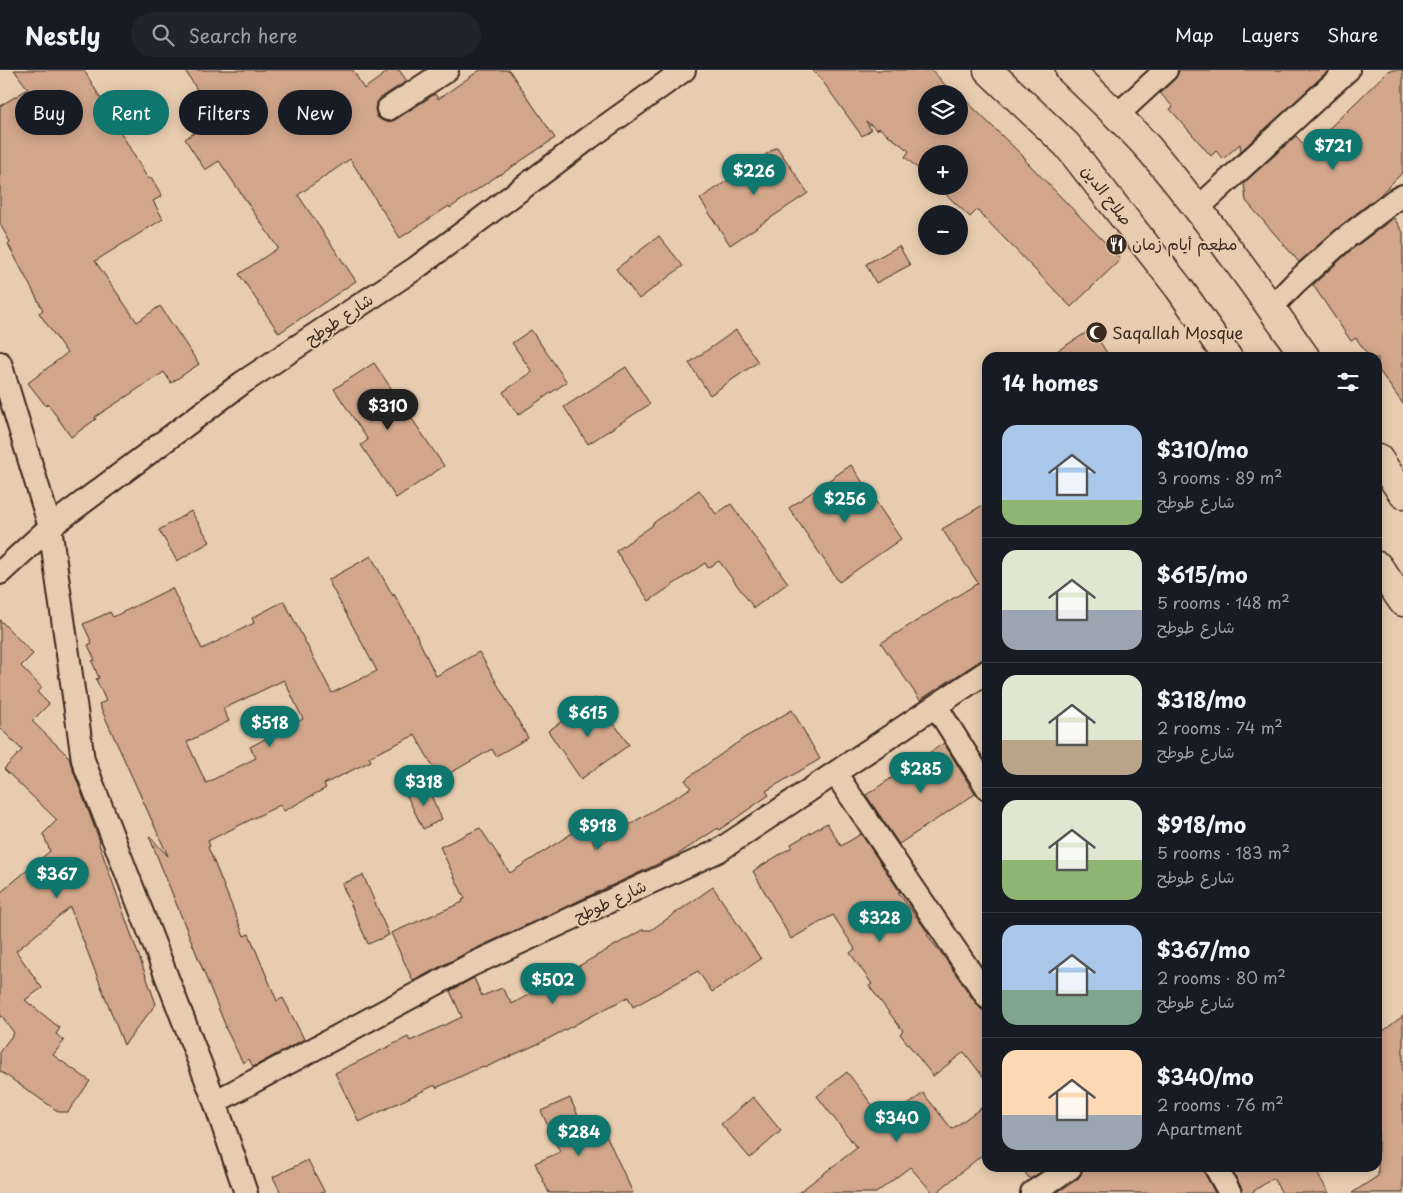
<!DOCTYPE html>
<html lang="en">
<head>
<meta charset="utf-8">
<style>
  body { margin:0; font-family:"Playpen Sans","Playpen Sans Arabic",sans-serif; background:#20242c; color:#f1f3f6; height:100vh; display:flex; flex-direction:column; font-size:19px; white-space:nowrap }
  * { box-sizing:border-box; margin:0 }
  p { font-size:16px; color:#9ea1a6 }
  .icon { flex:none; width:28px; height:28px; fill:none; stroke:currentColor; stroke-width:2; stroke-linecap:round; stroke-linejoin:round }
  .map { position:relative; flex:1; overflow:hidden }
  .sheet { position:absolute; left:982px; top:282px; width:400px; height:820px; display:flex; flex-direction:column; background:#171b24; border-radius:15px; box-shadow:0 2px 12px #0003 }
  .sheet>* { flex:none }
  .guide { position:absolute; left:15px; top:20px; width:475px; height:45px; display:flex; gap:10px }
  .controls { position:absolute; left:918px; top:15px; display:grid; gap:10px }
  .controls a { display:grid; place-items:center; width:50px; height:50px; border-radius:50%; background:#171b24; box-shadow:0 2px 12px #0003; font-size:25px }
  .price { position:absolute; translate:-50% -42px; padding:0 11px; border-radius:18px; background:#0f766e; color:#fff; font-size:16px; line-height:32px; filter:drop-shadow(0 1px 2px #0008) }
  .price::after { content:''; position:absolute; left:50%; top:30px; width:15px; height:11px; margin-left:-8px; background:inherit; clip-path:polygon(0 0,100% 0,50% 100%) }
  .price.selected { background:#222; color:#fff }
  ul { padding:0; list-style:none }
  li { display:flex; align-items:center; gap:15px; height:125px; padding:0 20px }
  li+li { border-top:1px solid #363941 }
  li span { display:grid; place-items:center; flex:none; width:140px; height:100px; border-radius:15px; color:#555 }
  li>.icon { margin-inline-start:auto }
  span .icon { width:60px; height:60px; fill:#fffc; stroke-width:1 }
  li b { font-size:21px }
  h2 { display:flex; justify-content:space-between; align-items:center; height:60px; padding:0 20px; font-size:21px }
  .pill { padding:0 18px; border-radius:22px; background:#171b24; box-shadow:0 2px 12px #0003; font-size:18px; line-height:45px }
  .pill.selected { background:#0f766e; color:#fff }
  header { display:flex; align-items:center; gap:30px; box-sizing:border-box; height:70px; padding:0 25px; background:#171b24; border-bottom:1px solid #363941 }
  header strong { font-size:24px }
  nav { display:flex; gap:28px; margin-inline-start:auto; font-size:18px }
  .search { width:350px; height:45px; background:#20242c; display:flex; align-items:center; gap:12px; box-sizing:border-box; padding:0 18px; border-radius:28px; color:#9ea1a6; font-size:19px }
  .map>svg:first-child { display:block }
</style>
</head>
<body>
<header>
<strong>Nestly</strong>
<div class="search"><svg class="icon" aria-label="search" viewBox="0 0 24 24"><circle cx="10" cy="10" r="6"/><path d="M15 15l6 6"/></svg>Search here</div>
<nav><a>Map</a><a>Layers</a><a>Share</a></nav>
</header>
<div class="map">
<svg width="1403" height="1123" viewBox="0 0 1403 1123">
  <rect width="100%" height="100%" fill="#e8ccaf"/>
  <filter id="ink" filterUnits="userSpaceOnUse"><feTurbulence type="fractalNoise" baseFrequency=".02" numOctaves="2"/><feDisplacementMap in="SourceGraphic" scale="10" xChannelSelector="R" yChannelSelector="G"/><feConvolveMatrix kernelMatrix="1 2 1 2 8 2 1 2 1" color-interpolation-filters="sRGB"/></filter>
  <g filter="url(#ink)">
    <path fill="#d1a68b" stroke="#3b2a1e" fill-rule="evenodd" d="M14,0H84L148,109L151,107L162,126L153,131L163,149L95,191L137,252L160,236L199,294L171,313L164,302L95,347L96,349L71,367L48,334L46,336L28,313L67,283L39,243L43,240L8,174L10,172L0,154V36L28,19Z
      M185,0H353L364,19L390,0H399L407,11L380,28L376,34L375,39L377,47L383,51L388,52L395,50L435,24L438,29L480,0H509L555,68L500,105V104L450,138L449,136L400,168L350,89L298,125L356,211L279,263L239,204L278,178L219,91L205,100L185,69L215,49Z
      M812,0H932L953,24H926V56H959V26L960,25L1026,89L1025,90L1121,189L1071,237L977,140L970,147L937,116H959V84H926V106L905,87L909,81L879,58L877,60L866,51L871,60L862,66L818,5Z
      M1179,0H1329L1241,81L1240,74L1223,89L1216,81L1211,86L1170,39L1173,37L1160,23L1175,9L1178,4Z
      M1389,0H1403V102L1380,125L1335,160L1299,192L1246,131L1244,113L1296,66L1308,79Z
      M777,77L808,123L730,175L700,129Z
      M1394,148L1403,162V334L1378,299V288H1370L1356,268L1351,271L1313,215L1351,180Z
      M659,166L683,196L639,229L616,199Z
      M899,176L910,195L876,213L866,194Z
      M1092,259L1110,288H1046Z
      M531,260L567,312L518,345L503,322L532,302L512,273Z
      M736,260L758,292L710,325L689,293Z
      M374,293L444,396L396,428L361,375L368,370L334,319Z
      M626,297L650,334L588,374L564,337Z
      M851,395L901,469L839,512L789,438Z
      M699,420L716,444L731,434L788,513L754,538L719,491L708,498L705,493L649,531L616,481L653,455L652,454Z
      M988,432V588L981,590L920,630L881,573L978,513L942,459Z
      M191,441L210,472L177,491L159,460Z
      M371,486L393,526L394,524L413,558L436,606L479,582L528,668L496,686L492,679L440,709L415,665L369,687L371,691L324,714L326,718L284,741L280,735L208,771L210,776L208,777L244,866L249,864L277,931L283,928L304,969L253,997L249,989L243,993L225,957H226L149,766L168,786L99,634L106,631L96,609L99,608L92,591L95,590L88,575L92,573L83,554L110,542L113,547L172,518L202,579L254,553L252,548L284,531L332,623L377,601L328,510ZM284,610L303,649L250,677L256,688L206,713L187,672L229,651L223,639Z
      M0,550L33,584L21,596L42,618L37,622L49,634L32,651L69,687L71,695L100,772L99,774L156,934L124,975L70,837L16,881L42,918L25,930L60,958L56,964L64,971L53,985L90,1011L68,1042H59L0,1001V981L14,963L2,946L0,947V823L50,781L43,764L57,750L4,699L22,680L0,658Z
      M596,628L629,675L581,709L548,661Z
      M792,640L820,689L766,721L769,725L719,760L718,758L677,785L466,883L413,911L391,863L463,832L462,830L465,829L440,777L480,758L510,803L585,755L596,777L637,750L691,718L685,710L744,668Z
      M944,673L975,724L899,774L866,725Z
      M426,715L442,749L423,759L406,724Z
      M827,753L841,776L861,764L900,822H898L929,864L927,865L944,887L977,935L988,946V1013L964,982L933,1006L900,964L903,961L869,916L872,914L850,883L855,879L833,845L791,869L753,801L792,777L791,774Z
      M363,805L389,865L368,874L342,814Z
      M713,817L761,889L712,922L698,901L633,937L628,927L540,973L484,998L483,996L436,1018L435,1015L359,1052L335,1003L408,967L410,971L462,947L450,921L474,908L482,926L502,918L512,934L642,860H651Z
      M1403,946V1123H1352L1378,1106V965Z
      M847,1002L886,1053L923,1023L952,1059L988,1033V1080L936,1123H933L910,1097L876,1123H798L857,1078L817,1026Z
      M753,1027L781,1061L750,1088L721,1054Z
      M570,1028L589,1070L605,1063L633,1123H549L535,1093L560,1082L541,1041Z
      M308,1090L325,1123H281L273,1107Z
      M1021,1098H1047L1030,1109Z
      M1083,1098H1203L1205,1104L1215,1123H1056L1078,1109L1081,1104Z
      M1231,1098H1314L1329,1123H1282L1273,1108L1251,1123H1243L1241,1117Z"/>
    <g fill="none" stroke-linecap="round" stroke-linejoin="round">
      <defs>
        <path id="minor" d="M388,39L447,0
          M1116,46L1166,0
          M1197,139L1348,0
          M1271,238L1296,212L1343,170L1395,130L1403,126
          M0,293L50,457L83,690L215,1032L246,1123
          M0,503L50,457L242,313L416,198L589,68L684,0
          M936,636L988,719
          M835,703L988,928
          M215,1032L471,895L718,781L988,601
          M1216,1098L1230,1123
          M1032,1123L1070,1098"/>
        <path id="trunk" d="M988,0L1067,75L1179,218L1228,288
          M1070,0C1096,26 1127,53 1151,81C1206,146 1257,217 1306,288
          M1378,388L1403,424
          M1378,496L1403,532"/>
      </defs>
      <use href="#minor" stroke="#3b2a1e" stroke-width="26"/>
      <use href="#trunk" stroke="#3b2a1e" stroke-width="31"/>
      <use href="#minor" stroke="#e8ccaf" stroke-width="22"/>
      <use href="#trunk" stroke="#e8ccaf" stroke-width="28"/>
    </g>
  </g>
  <defs>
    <symbol id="restaurant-disc" viewBox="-11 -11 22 22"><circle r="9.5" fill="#3b2a1e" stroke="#e8ccaf"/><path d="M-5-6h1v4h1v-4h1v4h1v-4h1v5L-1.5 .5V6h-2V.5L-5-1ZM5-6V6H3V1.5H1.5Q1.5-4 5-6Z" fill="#fff"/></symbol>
    <symbol id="mosque-disc" viewBox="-11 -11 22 22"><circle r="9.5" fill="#3b2a1e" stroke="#e8ccaf"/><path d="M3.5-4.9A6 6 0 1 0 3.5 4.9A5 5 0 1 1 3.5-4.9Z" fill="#fff"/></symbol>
  </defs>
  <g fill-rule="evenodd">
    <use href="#restaurant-disc" x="1104" y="162" width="25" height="25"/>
    <use href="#mosque-disc" x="1084" y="250" width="25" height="25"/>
  </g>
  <g text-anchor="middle" stroke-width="4" stroke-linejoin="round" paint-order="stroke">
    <g font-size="16" fill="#3b2a1e" stroke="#e8ccaf">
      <text transform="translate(1107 125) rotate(52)" y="6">صلاح الدين</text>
      <text transform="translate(339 249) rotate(-34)" y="6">شارع طوطح</text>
      <text transform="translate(610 831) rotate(-25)" y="6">شارع طوطح</text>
    </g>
    <g font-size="16" fill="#3b2a1e" stroke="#e8ccaf" text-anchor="start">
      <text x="1132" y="180">مطعم أيام زمان</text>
      <text x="1112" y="269">Saqallah Mosque</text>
    </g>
  </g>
</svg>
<div class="controls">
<a><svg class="icon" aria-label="layers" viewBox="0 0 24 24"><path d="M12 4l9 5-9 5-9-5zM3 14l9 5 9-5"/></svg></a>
<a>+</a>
<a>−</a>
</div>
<b class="price" style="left:1333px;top:101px">$721</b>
<b class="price" style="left:754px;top:126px">$226</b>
<b class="price selected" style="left:388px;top:361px">$310</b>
<b class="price" style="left:845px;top:454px">$256</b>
<b class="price" style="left:588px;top:668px">$615</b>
<b class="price" style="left:270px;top:678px">$518</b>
<b class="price" style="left:921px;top:724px">$285</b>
<b class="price" style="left:424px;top:737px">$318</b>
<b class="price" style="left:598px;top:781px">$918</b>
<b class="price" style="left:57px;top:829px">$367</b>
<b class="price" style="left:880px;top:873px">$328</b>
<b class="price" style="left:553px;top:935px">$502</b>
<b class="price" style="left:897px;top:1073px">$340</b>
<b class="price" style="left:579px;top:1087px">$284</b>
<div class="guide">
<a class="pill">Buy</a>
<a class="pill selected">Rent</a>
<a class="pill">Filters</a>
<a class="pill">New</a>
</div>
<section class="sheet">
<h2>14 homes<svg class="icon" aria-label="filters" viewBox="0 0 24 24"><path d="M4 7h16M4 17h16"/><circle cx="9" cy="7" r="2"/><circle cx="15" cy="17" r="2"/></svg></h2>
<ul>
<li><span style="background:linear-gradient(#a9c7e8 75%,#8fb573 0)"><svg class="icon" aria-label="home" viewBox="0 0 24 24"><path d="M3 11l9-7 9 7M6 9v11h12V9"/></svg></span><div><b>$310/mo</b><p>3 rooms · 89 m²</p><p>شارع طوطح</p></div></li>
<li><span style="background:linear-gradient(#dfe7d0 60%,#9aa5b1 0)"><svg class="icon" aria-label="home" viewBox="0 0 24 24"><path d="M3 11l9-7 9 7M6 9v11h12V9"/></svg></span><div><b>$615/mo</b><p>5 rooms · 148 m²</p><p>شارع طوطح</p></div></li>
<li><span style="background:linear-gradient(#dfe7d0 65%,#b9a48a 0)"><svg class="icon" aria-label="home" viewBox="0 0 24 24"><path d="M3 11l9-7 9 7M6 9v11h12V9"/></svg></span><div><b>$318/mo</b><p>2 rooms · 74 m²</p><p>شارع طوطح</p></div></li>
<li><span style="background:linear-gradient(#dfe7d0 60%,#8fb573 0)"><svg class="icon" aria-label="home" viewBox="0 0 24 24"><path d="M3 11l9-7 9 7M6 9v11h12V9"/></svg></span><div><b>$918/mo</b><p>5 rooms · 183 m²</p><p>شارع طوطح</p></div></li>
<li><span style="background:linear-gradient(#a9c7e8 65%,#7fa58c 0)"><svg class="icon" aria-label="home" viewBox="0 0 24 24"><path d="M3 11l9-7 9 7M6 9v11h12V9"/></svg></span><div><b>$367/mo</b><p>2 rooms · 80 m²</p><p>شارع طوطح</p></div></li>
<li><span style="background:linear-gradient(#ffd9b3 65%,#9aa5b1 0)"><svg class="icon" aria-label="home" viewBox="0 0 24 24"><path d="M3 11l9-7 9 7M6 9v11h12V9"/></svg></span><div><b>$340/mo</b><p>2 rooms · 76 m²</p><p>Apartment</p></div></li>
</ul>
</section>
</div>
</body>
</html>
